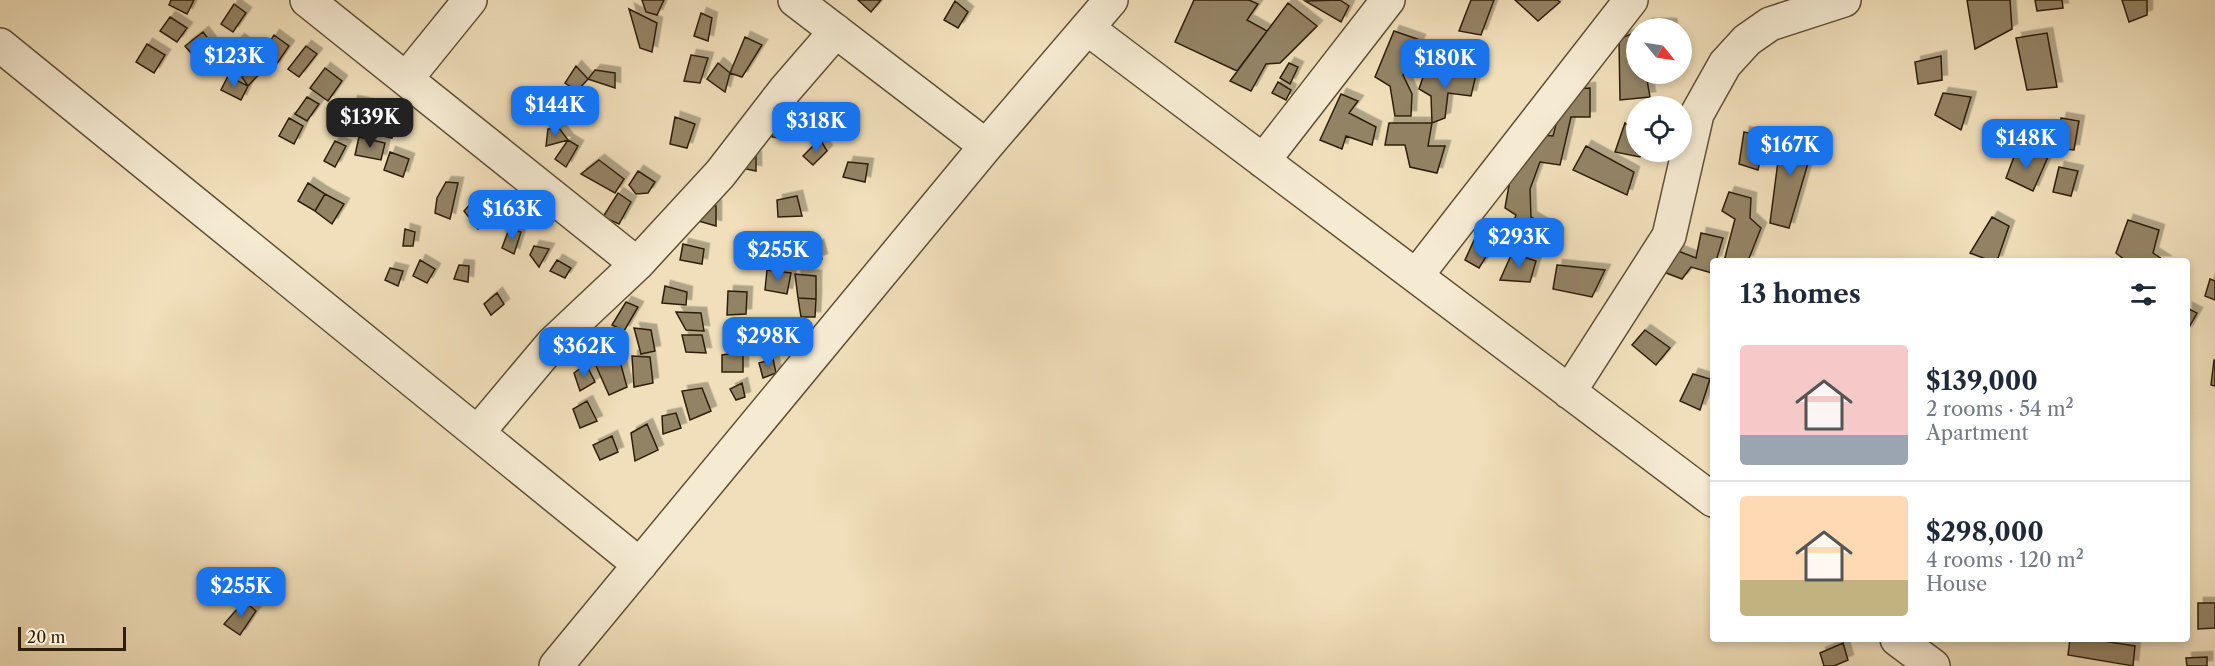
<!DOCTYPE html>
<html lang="en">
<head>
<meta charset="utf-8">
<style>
  body { margin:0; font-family:"Libre Caslon Text",serif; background:#f2f2f3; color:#1f2937; height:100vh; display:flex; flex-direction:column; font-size:22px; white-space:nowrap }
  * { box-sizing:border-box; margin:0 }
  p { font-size:20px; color:#747a83 }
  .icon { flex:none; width:33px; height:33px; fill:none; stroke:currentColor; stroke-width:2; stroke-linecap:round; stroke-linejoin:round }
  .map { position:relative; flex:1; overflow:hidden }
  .drawer { position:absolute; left:1710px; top:258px; width:480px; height:384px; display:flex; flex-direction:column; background:#fff; border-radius:6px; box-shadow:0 3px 9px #0003 }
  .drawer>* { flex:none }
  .needle { width:39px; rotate:120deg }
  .controls { position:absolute; left:1626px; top:18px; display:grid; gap:12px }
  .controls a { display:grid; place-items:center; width:66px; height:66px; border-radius:50%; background:#fff; box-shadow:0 3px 9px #0003; font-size:30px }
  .scale { position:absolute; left:18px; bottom:15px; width:108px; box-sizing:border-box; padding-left:6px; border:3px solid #2f1f09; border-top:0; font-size:16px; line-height:21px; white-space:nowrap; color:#2f1f09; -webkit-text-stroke:4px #f5ead2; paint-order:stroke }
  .price { position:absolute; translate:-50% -51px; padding:0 14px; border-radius:12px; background:#1a73e8; color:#fff; font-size:20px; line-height:39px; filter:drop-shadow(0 2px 3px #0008) }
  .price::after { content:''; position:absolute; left:50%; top:36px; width:18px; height:14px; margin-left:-9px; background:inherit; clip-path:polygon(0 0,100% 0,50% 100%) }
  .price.selected { background:#222; color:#fff }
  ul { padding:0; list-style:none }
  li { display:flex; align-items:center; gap:18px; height:150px; padding:0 30px }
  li+li { border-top:2px solid #e0e1e3 }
  li span { display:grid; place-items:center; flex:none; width:168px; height:120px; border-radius:6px; color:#555 }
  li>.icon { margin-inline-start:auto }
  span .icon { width:72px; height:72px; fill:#fffc; stroke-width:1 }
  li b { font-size:26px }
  h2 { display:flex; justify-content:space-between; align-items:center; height:72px; padding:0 30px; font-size:26px }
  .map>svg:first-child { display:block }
</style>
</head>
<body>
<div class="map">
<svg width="2215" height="666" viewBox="0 0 2215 666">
  <defs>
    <filter id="shadow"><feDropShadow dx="5.5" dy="-5.5" stdDeviation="0" flood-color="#0004"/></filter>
  </defs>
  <rect width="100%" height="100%" fill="#f0dfba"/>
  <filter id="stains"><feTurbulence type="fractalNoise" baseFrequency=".00333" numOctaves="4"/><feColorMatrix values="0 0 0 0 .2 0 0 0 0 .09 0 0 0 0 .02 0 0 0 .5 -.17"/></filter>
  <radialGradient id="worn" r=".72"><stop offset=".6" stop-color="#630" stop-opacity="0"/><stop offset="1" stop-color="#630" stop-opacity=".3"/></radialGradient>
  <path fill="#938365" stroke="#2f1f09" stroke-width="1.5" filter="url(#shadow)" d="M171,0H194L187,14L169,5Z
    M642,0H664L657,15L646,12Z
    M858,0H881L871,12Z
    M1194,0H1249L1258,4L1247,20L1267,31L1237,71L1175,42Z
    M1340,0L1349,6L1341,22L1305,1Z
    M1471,0H1494L1481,35L1459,31Z
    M1515,0H1557L1560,2L1538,21Z
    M1967,0H2010L2012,29L1975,49Z
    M2035,0H2062L2063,8L2037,11Z
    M2122,0H2147V15L2129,22Z
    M955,1L968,12L958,28L944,20Z
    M1288,3L1317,26L1280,63L1266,64L1251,91L1230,81Z
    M234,4L246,13L233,32L221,24Z
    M629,9L657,23L652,52L640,48Z
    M701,13L712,18L708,41L694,36Z
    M170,17L187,28L177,42L160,31Z
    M1647,24H1671L1672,28H1648Z
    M1394,31L1420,40L1403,75L1412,94L1411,116H1395L1390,86L1375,77Z
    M203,32L213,45L196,59L185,46Z
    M1636,32V74H1646L1650,97L1620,100L1619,39Z
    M2047,33L2057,87L2027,90L2016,38Z
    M274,35L289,46L274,68L259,58Z
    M745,37L762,45L742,77L730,73Z
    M239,39L254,51L239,69L224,57Z
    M147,44L165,55L154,73L136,62Z
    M306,46L317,54L299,77L288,69Z
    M691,55L708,58L700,83L684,81Z
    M1941,56L1942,80L1918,84L1915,62Z
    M254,63L262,71L248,86L242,77Z
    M718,63L730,73L725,92L707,79Z
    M1289,63L1298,67L1290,84L1280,78Z
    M576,66L588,79L577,91L565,83Z
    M325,68L342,81L328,101L310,88Z
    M595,70L615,73V88L588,79Z
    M1424,74L1476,75L1471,96L1448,93L1445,118L1432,123L1431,96L1419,89Z
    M228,76L248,86L241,100L221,90Z
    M1278,82L1291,90L1286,100L1272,93Z
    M1590,88V117H1571L1560,165L1540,162L1530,189L1531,217L1558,233L1553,252L1509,233L1516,215L1505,208L1512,168L1532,155L1541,135L1553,136L1560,109L1574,89Z
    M1943,93L1971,97L1961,130L1935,115Z
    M1341,94L1358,101L1349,113L1376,127L1372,145L1346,136L1342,149L1320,140Z
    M307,97L319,104L307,121L295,114Z
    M352,101L368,104L363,126L348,122Z
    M675,117L695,124L687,148L670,144Z
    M289,118L303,126L294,144L279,136Z
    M372,118L395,123L392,138L369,133Z
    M2061,118L2079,121L2074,150L2055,148Z
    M776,121H789L785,139L772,137Z
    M1389,123H1432L1428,146H1445L1437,173L1410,167L1405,145H1385Z
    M1625,123L1636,130V152H1643L1640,157L1615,152Z
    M559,128L568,140L546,146L548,129Z
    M1744,132L1765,137L1758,170L1739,164Z
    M1816,136L1789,228L1770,223L1781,138Z
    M359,137L385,143L381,160L355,155Z
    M820,139L827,151L813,165L803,156Z
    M568,140L578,146L566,167L555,159Z
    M335,141L346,146L335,167L324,161Z
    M1586,146L1634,172L1627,195L1573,170Z
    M390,152L409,159L403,177L384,170Z
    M2015,154L2048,157L2033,191L2006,178Z
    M746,157H756V171L746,169Z
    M599,160L624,179L615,193L581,174Z
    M848,162L868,164L865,182L843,177Z
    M2059,167L2078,171L2071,196L2053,192Z
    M638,171L655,182L648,193L636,194L629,185Z
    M446,182L458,183L450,219L435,213L437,198Z
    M308,183L325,194L315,211L298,201Z
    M1729,192L1751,198L1750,218L1761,228L1748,261H1724L1735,219L1722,211Z
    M618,193L631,202L619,224L603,217Z
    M325,194L344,204L332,224L315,211Z
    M797,196L802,216L778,217L777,200Z
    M473,201L490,215L478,229L464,211Z
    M699,203L716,206V226L695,220Z
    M1992,217L2009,226L1997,261H1991L1970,253Z
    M2128,220L2159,230L2153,253L2165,261H2126L2116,253Z
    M405,229L415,232L413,246H403Z
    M509,229L521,232L514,254L502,248Z
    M1701,233L1723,238L1716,261H1713L1712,273L1691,267L1682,279L1661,271L1673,249L1696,258Z
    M1476,236L1494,244L1479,268L1465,260Z
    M683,244L704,249L702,264L680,260Z
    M818,245L822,259L803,266L804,246Z
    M534,246L549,249L539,267L530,255Z
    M1512,253L1536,261L1530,282L1500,280Z
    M420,260L435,269L427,283L413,276Z
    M557,260L571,268L565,278L550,271Z
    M459,265L469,266L468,282L454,279Z
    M1557,265L1605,270L1592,297L1553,289Z
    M390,268L403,271L398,286L385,280Z
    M767,270L791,273L787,294L765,290Z
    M795,274L816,276V299L798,298Z
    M2210,279L2215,281V300L2205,296Z
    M665,286L687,292L686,305L662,303Z
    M728,291L747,292L746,314L727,315Z
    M497,293L504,304L491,315L484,304Z
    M798,298L816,299L815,317H801Z
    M626,302L638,307L624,331L612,325Z
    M2187,308L2197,313L2187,331Z
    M676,312L701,313L704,331L686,330Z
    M634,328L651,330L655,351L641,354Z
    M1645,330L1670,348L1656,365L1632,345Z
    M682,335H702L706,353L686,352Z
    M743,352V372H722V355Z
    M618,354L627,387L609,395L592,357Z
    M632,356L650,357L653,383L634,387Z
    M773,359L776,373L763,378L759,363Z
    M2214,360H2215V386L2211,385Z
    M586,364L595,382L580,391L574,373Z
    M1693,374L1710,379L1700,410L1680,401Z
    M742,383L745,397L736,400L730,389Z
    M702,388L711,411L690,420L682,391Z
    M587,401L597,421L580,428L573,409Z
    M676,413L681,428L663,434L662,416Z
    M647,424L658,450L635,461L631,433Z
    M612,436L618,452L600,460L593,445Z
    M244,601L256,611L240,635L224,624Z
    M2198,603H2215V628L2198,629Z
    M2070,639H2090L2135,646L2133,666L2068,655Z
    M1843,643L1848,660L1834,666H1824L1820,653Z
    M2207,657V666H2187L2186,658Z"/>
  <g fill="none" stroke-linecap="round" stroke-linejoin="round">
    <defs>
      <path id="street" d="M307,0L637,264
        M795,0L986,146
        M1087,28L1713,500
        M0,45L640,565
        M406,79L470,0
        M1263,161L1388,0
        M1416,276L1631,0
        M1569,392L1669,236L1697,114L1725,64L1747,40L1770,24L1844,0
        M478,432L552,344L637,264L720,174L785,90L836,31
        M1897,639L1933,666
        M556,666L986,146L1111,0"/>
    </defs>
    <use href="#street" stroke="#5f4f35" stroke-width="36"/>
    <use href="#street" stroke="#f5ead2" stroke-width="33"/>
  </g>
  <rect width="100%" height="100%" filter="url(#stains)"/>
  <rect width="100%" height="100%" fill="url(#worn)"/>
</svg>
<div class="controls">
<a><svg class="needle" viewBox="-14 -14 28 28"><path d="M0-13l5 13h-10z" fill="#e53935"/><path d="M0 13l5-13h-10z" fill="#747a83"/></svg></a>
<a><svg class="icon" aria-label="locate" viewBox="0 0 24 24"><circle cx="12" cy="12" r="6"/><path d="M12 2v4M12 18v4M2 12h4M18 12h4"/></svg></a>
</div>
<div class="scale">20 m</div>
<b class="price" style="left:234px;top:88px">$123K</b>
<b class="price" style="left:1445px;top:90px">$180K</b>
<b class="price" style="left:555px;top:137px">$144K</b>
<b class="price selected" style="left:370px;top:149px">$139K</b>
<b class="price" style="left:816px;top:153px">$318K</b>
<b class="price" style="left:2026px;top:170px">$148K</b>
<b class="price" style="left:1790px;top:177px">$167K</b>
<b class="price" style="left:512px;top:241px">$163K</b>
<b class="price" style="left:1519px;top:269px">$293K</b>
<b class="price" style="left:778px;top:282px">$255K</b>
<b class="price" style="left:768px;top:368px">$298K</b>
<b class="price" style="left:584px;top:378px">$362K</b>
<b class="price" style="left:241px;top:618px">$255K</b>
<section class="drawer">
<h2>13 homes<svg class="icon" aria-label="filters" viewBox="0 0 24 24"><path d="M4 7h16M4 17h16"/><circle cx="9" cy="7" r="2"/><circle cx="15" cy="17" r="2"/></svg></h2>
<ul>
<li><span style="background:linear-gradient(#f6c9c9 75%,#9aa5b1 0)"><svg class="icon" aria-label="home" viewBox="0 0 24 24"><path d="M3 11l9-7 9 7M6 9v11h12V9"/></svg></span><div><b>$139,000</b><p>2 rooms · 54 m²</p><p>Apartment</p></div></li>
<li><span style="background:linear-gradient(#ffd9b3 70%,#c2b280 0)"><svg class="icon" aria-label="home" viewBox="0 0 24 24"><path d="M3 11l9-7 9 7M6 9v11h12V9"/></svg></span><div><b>$298,000</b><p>4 rooms · 120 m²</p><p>House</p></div></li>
</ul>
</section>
</div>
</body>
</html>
